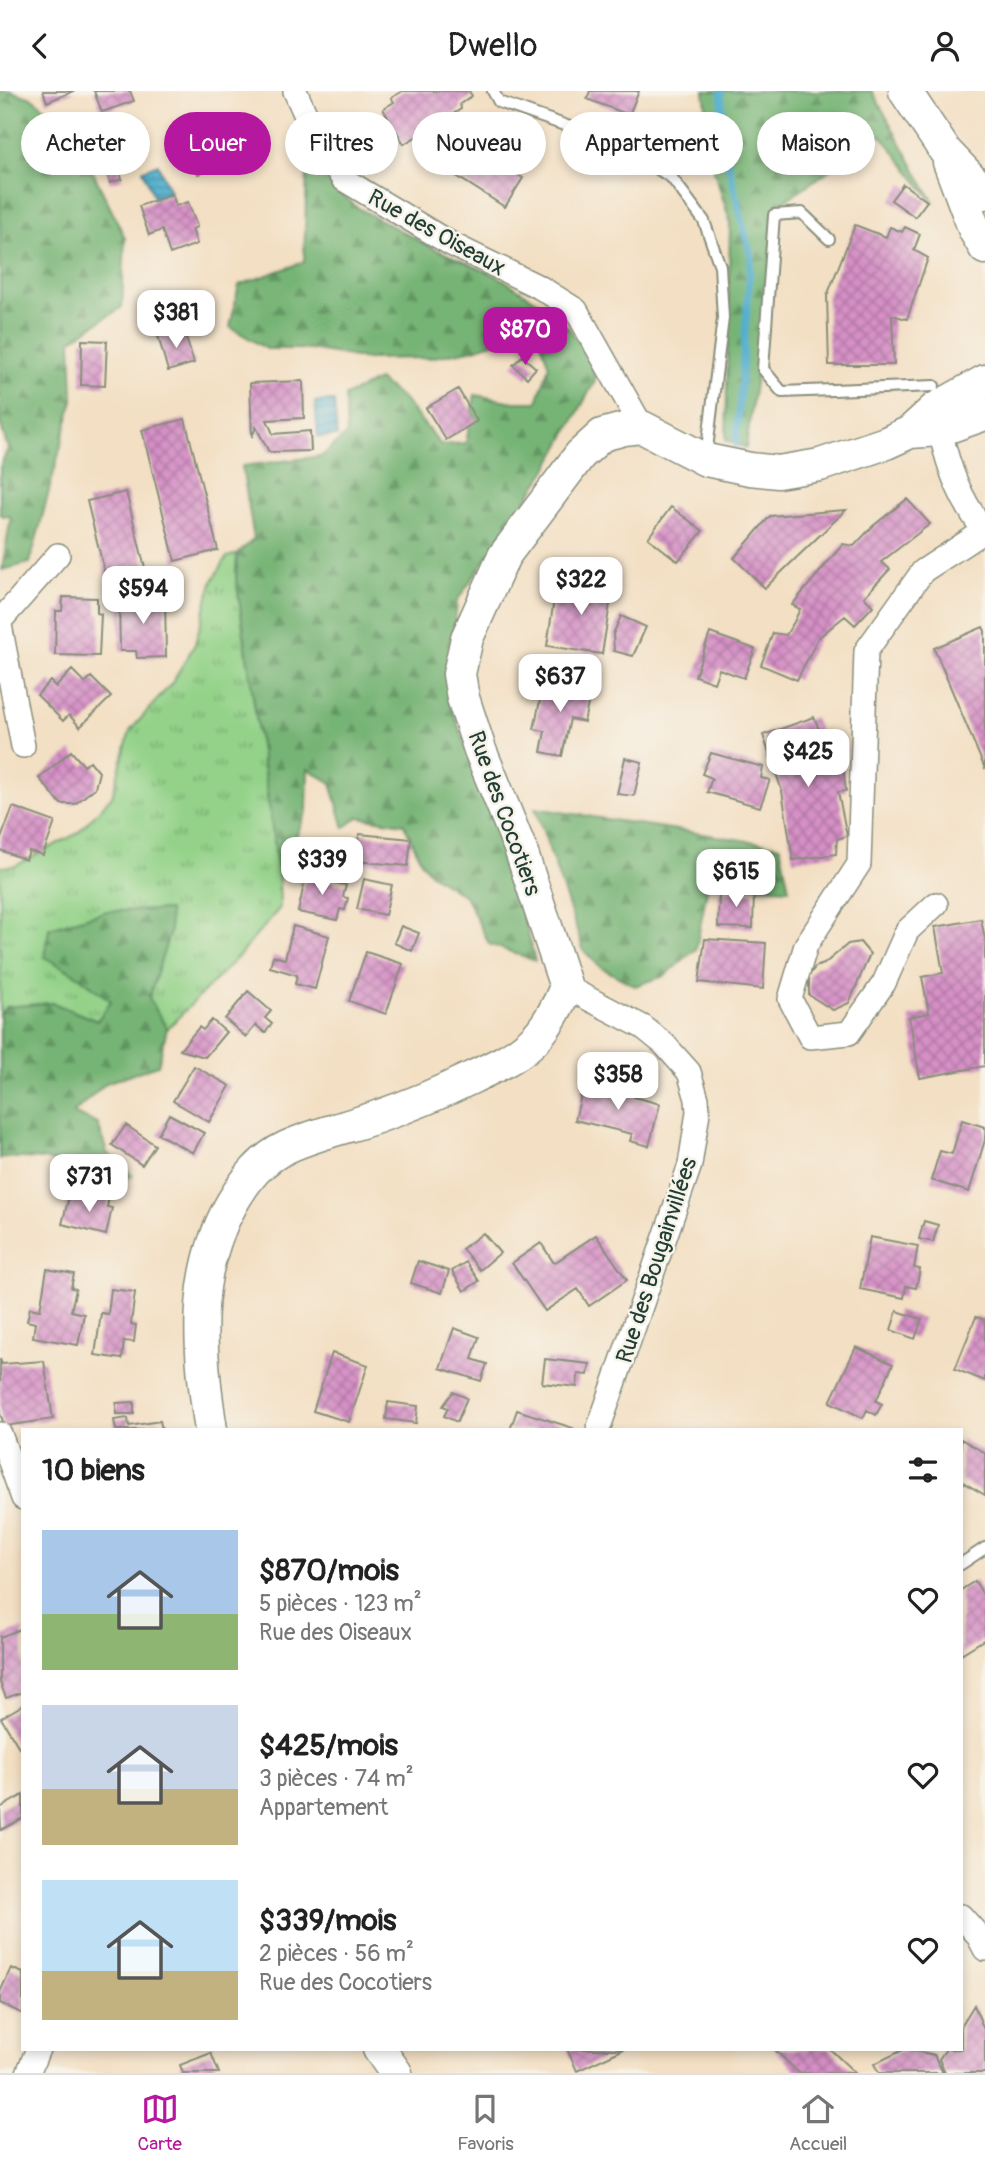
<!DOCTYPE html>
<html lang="fr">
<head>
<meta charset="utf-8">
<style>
  body { margin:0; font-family:Pangolin,sans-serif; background:#f6f6f6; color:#222; height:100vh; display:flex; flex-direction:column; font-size:26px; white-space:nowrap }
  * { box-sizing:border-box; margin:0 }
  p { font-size:23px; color:#767676 }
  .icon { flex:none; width:38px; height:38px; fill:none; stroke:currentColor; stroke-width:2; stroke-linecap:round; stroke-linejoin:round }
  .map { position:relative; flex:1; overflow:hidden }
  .panel { position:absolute; left:21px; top:1337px; width:942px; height:623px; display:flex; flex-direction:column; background:#fff; border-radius:0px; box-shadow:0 4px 10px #0003 }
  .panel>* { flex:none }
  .top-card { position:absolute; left:21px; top:21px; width:943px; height:63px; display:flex; gap:14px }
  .price { position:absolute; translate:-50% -60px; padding:0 16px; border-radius:14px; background:#fff; color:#222; font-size:23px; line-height:46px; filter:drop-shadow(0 2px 4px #0008) }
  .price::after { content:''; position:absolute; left:50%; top:42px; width:21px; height:16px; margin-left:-10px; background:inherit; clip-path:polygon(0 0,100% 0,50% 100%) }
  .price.current { background:#b5179e; color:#fff }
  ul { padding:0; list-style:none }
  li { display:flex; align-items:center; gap:21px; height:175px; padding:0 21px }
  li span { display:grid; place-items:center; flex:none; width:196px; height:140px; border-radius:0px; color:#555 }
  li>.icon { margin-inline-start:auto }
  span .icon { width:84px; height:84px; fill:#fffc; stroke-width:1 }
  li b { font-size:30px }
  h2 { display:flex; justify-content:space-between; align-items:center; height:84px; padding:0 21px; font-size:30px }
  .pill { padding:0 24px; border-radius:32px; background:#fff; box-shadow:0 4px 10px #0003; font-size:24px; line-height:63px }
  .pill.current { background:#b5179e; color:#fff }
  header { display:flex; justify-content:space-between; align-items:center; height:91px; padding:0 21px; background:#fff; font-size:32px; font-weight:600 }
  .dock { display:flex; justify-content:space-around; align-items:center; height:98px; border-top:2px solid #e0e0e0; background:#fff; font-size:19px; color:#767676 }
  .dock a { display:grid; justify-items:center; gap:4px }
  .dock .current { color:#b5179e }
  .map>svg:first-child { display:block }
</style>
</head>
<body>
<header><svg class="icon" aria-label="back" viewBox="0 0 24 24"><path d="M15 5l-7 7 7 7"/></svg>Dwello<svg class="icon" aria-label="person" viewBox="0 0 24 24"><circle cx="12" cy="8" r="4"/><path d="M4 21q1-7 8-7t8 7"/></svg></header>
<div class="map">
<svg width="985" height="1982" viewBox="0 0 985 1982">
  <defs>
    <pattern id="grass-tufts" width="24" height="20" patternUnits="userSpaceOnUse" patternTransform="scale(1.75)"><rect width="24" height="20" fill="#93d288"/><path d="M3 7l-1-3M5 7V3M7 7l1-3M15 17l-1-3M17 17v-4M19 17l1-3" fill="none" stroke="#77ac70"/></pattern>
    <pattern id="forest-firs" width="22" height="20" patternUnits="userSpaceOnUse" patternTransform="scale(1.75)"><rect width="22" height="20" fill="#76b474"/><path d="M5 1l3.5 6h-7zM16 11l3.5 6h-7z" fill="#609460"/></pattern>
    <pattern id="water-rules" width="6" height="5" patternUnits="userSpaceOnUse" patternTransform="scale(1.75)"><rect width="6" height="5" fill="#4daccc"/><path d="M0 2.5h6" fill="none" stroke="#3f8da6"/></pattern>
    <pattern id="building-cross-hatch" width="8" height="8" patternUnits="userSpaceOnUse" patternTransform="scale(1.75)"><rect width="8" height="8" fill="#d690c6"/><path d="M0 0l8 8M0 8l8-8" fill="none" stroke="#ad77a2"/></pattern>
  </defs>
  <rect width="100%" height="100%" fill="#f7f3e8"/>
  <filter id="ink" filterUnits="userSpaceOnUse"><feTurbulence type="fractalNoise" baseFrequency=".0143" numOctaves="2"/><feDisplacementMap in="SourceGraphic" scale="14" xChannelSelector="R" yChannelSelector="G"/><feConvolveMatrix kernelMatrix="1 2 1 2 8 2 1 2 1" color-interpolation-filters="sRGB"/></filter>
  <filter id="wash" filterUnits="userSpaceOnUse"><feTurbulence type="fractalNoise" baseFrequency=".00686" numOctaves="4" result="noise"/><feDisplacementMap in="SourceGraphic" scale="28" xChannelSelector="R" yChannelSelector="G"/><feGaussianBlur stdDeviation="1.57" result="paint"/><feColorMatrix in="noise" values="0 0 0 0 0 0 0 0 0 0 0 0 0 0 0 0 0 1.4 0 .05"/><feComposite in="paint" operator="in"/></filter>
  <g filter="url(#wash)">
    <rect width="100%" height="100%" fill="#f3dfc3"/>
    <path fill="url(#grass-tufts)" stroke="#59885e" stroke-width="2" d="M237,463L236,487L279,785L280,817L237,867L167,938L149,907L170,840L45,866L80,886L111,910L97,930L53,912L6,916L0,924V776L15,775L78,742L112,705L130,640L172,592L195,553L212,491L227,466Z"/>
    <path fill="url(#forest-firs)" stroke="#4a7854" stroke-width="2" d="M0,0H10L32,7L72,38L125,147L122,216L71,249L73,309L30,472L2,479L11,426L0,424V376L8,358L0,331Z
      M704,0H872L934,112L881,44L780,113L746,357L726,349L730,130L714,79Z
      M314,77L356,116L431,156L499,186L557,223L592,266L595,290L546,380L457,510L448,607L509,768L535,870L489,853L466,806L431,783L422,772L404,733L358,726L344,737L331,692L308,678L307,720L279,785L236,487L237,463L254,448L242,375L322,365L347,343L345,305L378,289L403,308L441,354L466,352L475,304L514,311H537L549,275L536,237L475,258L429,267L367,268L310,258H267L230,236L239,194L304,171L307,82Z
      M535,717L780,755L789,798L708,793L696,858L664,885L635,895L600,876L584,860Z
      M169,819L170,840L149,907L167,938L158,974L106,992L73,1022L98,1033L107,1062L133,1085L112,1091L44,1068L1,1066L0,1069V924L6,916L53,912L97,930L111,910L80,886L45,866L49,837L107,820Z"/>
    <path fill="url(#water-rules)" stroke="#367480" stroke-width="2" d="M158,73L170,101L154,107L143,79Z
      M334,310L337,345L318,346L315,311Z"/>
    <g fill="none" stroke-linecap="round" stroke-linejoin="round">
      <path stroke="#4daccc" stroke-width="7" d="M721,0L726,64L751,166L736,353"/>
    </g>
    <g id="blocks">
      <path fill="url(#building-cross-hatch)" d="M43,0H74L47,11Z
        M94,0H130L134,10L102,21Z
        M403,0H469L472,5L460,13L461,18L404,53L383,18L394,11L391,7Z
        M590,0H639L629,24L587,8Z
        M198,23L217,77L198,83L180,29Z
        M493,45L515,59L505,76L523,87L505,116L447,79L466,50L483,60Z
        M117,71L122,88L110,92L105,75Z
        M903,93L927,110L915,126L891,109Z
        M172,103L176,115L188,111L197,136L192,138L197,153L170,163L162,139L149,144L139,115Z
        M855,134L886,146L890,136L902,141L905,136L920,143L914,159L928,167L907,228L892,224L894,274H829L827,205Z
        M173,207L178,227L149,235L144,215Z
        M183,237L194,272L168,280L158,245Z
        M82,249L107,250L105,295L81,294Z
        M522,265L536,277L527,287L513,274Z
        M303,290L304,327L267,329L273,343L310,340L311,360L269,361L256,336L252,346L250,292Z
        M458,298L477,330L446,349L426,317Z
        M185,328L218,459L175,470L142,339Z
        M126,401L145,477L106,487L87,410Z
        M907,408L930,433L881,471L890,478L864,506L873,515L855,534L845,525L818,547L797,589L761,574L773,542L786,544L794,531L800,518L792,514L843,453L854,455L873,435Z
        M671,416L703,440L678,470L648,447Z
        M846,419L765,497L734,467L770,425Z
        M568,487L613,494L602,563L547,555L554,508L565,510Z
        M165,505L166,566L137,567L136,560H120L119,509H134V506Z
        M63,506L97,507V522L101,523L99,565L55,564L56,520H62Z
        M621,525L646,536L633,565L614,560L613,543Z
        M983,536L985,540V678L934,557Z
        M710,542L755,558L744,587L719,578L714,592L695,585Z
        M72,579L85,592L91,586L111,606L80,636L69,624L63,630L37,604L50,590L56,596Z
        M544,590L591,599L584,631L570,628L562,665L541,661L545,640L534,638Z
        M814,626L834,677L843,676L846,700L838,701L847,745L837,748L836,763L793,769L782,700L763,644Z
        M71,660L84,675L90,670L99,681L95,697L75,713H61L39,687Z
        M711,662L763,676L761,687L770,689L760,716L707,701L712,687L702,683Z
        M625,667L642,671L634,705L617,703Z
        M13,716L55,731L43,764L29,760L26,769L0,759V750Z
        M359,743L411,748L408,775L356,770Z
        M307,780L327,784L326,790L346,794L343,806L348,807L345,819L340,818L337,829L298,821Z
        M364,788L392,794L385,824L357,818Z
        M719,800L754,801L753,837L718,836Z
        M981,828L985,848V975L920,987L909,926L929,922L922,886L943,882L935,836Z
        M293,835L329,845L315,898L295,893L297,884L270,876L273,865L285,868Z
        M401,835L419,842L412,860L394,852Z
        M705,848L766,852L763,898L699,891Z
        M860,851L870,863L849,912L833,919L809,904V885L815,876L824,873L848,853Z
        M366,861L403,873L386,923L349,910Z
        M248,900L271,920L265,927L272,933L265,942L256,934L246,946L225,928Z
        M212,929L226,941L205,966L180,959L199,936L203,939Z
        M194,975L230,995L209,1031L173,1010Z
        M584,992L611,999L612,994L636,1000L634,1006L660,1013L649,1055L630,1050L632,1043L575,1029Z
        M169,1023L204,1042L193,1062L158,1043Z
        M962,1029L985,1036V1049L969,1101L931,1089L940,1060L952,1063Z
        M126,1034L155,1054L142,1074L112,1054Z
        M90,1101L109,1106L107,1116L112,1117L106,1144L62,1133L69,1106L88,1110Z
        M924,1130L938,1134L933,1151L919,1148Z
        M483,1142L500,1162L480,1179L462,1158Z
        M596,1144L627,1189L589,1215L578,1198L545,1220L512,1172L541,1152L554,1172Z
        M870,1146L918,1155L914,1177L920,1178L916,1197L906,1195L904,1207L860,1198Z
        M418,1170L449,1180L442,1202L411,1192Z
        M466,1171L479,1190L464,1200L452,1180Z
        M47,1178L74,1183L71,1197L76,1198L71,1220L84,1223L78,1254L33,1246L35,1232L27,1230L30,1217L40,1219Z
        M111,1198L135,1201L131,1233L136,1234L134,1251L124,1250L122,1268L95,1264L101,1222L108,1223Z
        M897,1220L922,1228L915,1248L891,1239Z
        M976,1226L985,1229V1290L955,1278Z
        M454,1237L479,1246L472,1268L487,1273L481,1290L440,1277Z
        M856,1256L893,1273L876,1310L882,1313L876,1324L867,1319L863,1327L830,1311Z
        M332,1262L368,1274L349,1331L313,1320Z
        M0,1268L2,1273L44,1270L53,1328L5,1335L0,1323Z
        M545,1268L590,1273L588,1284L578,1283L577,1296L542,1292Z
        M453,1301L467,1307L457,1331L444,1325L448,1317L443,1315Z
        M134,1311V1323H116V1312Z
        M388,1311L418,1315L416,1332L386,1328Z
        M517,1319L573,1337L572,1339H510Z
        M128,1327L129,1335L160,1330L162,1339H116L114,1329Z
        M961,1348L985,1362V1404L961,1390Z
        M975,1490L985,1507V1548L961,1563V1499Z
        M23,1537V1601L6,1607L0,1591V1546Z
        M23,1614V1656L20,1658L1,1627Z
        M23,1704V1727L1,1739L0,1717Z
        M11,1877L23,1882V1923L0,1912V1901Z
        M974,1914L985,1941V1982H945L939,1968L946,1958H961V1935Z
        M567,1958H624L577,1980Z
        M774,1958H830L855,1982H799Z
        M905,1958L934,1964L943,1982H879L874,1973Z
        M211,1962L219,1982H183L180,1974Z"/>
    </g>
  </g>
  <g filter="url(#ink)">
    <use href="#blocks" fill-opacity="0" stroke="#898e7c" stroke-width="2"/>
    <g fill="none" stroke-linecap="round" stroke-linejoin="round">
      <defs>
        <path id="lane" d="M493,0L499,11L621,54L672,87L704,130L720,175L723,227L706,366
          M829,148L802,122L774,124L763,278L782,301L934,295
          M961,1473L985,1457"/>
        <path id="street" d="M295,0L314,43L343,88L451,153L541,197L576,219L642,336
          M940,339C949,379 960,408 985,441
          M0,530L58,464
          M0,534L23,655
          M936,813L907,840L884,892L849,942L810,946L790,908L806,854L859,773L866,560L923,480L984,440
          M566,896L643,936L664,953L689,981L697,1008L698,1021L690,1074L598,1339
          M0,1343L23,1407
          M961,1825L977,1843L985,1858
          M28,1982L38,1958"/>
        <path id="secondary" d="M905,0L945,60L985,102
          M949,71L975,140L985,157
          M910,341L935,318L985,290
          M211,1339C199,1260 191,1184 232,1112C246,1088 261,1068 287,1056C315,1043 348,1036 377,1026C409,1015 440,1002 471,987C523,962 543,952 566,896L520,757L480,659L463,607L459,583L467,547L504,465L580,364L602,344L624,338L642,336L706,369L750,378L778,381L820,374L886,352L910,341L940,339L985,323
          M379,1958L396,1982"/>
      </defs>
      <use href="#lane" stroke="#898e7c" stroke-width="14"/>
      <use href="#street" stroke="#898e7c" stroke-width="26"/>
      <use href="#secondary" stroke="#898e7c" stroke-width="35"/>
      <use href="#lane" stroke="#fff" stroke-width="10"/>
      <use href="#street" stroke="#fff" stroke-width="23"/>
      <use href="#secondary" stroke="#fff" stroke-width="32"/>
    </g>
  </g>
  <g text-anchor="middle" stroke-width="5" stroke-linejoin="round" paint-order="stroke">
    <g font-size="23" fill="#1f3d34" stroke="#f7f3e8">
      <text transform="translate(437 141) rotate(29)" y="8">Rue des Oiseaux</text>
      <text transform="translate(505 722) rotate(70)" y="8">Rue des Cocotiers</text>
      <text transform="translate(656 1169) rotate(-72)" y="8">Rue des Bougainvillées</text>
    </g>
  </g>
</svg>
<b class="price" style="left:176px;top:259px">$381</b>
<b class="price current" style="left:525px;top:276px">$870</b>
<b class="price" style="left:581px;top:526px">$322</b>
<b class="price" style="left:143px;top:535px">$594</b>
<b class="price" style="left:560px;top:623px">$637</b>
<b class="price" style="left:808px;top:698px">$425</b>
<b class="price" style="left:322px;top:806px">$339</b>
<b class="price" style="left:736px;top:818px">$615</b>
<b class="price" style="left:618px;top:1021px">$358</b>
<b class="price" style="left:89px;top:1123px">$731</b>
<div class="top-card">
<a class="pill">Acheter</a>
<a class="pill current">Louer</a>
<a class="pill">Filtres</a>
<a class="pill">Nouveau</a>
<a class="pill">Appartement</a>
<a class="pill">Maison</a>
</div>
<section class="panel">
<h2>10 biens<svg class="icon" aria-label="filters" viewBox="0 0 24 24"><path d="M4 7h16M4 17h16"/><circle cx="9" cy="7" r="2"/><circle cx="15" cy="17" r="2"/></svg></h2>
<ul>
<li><span style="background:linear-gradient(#a9c7e8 60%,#8fb573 0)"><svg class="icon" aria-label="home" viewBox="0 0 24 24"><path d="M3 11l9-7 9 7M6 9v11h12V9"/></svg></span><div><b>$870/mois</b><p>5 pièces · 123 m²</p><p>Rue des Oiseaux</p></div><svg class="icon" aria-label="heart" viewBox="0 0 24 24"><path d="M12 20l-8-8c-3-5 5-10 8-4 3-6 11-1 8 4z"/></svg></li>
<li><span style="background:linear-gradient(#c9d6e8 60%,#c2b280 0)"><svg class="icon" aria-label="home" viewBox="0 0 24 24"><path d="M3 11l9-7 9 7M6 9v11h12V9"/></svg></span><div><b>$425/mois</b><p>3 pièces · 74 m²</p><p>Appartement</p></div><svg class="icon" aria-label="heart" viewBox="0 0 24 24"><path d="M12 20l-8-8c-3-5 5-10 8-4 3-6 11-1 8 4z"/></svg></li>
<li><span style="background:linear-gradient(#bfe0f5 65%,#c2b280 0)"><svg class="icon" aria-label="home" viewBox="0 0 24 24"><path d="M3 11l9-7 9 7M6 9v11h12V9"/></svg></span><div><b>$339/mois</b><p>2 pièces · 56 m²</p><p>Rue des Cocotiers</p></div><svg class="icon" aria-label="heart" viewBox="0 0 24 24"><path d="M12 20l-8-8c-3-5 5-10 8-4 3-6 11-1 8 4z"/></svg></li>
</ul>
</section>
</div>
<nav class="dock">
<a class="current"><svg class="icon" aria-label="map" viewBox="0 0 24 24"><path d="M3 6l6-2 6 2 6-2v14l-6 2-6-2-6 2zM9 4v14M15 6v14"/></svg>Carte</a>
<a><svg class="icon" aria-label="saved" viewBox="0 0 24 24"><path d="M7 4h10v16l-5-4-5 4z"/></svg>Favoris</a>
<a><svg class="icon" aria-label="home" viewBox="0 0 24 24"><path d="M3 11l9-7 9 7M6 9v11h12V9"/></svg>Accueil</a>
</nav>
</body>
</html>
